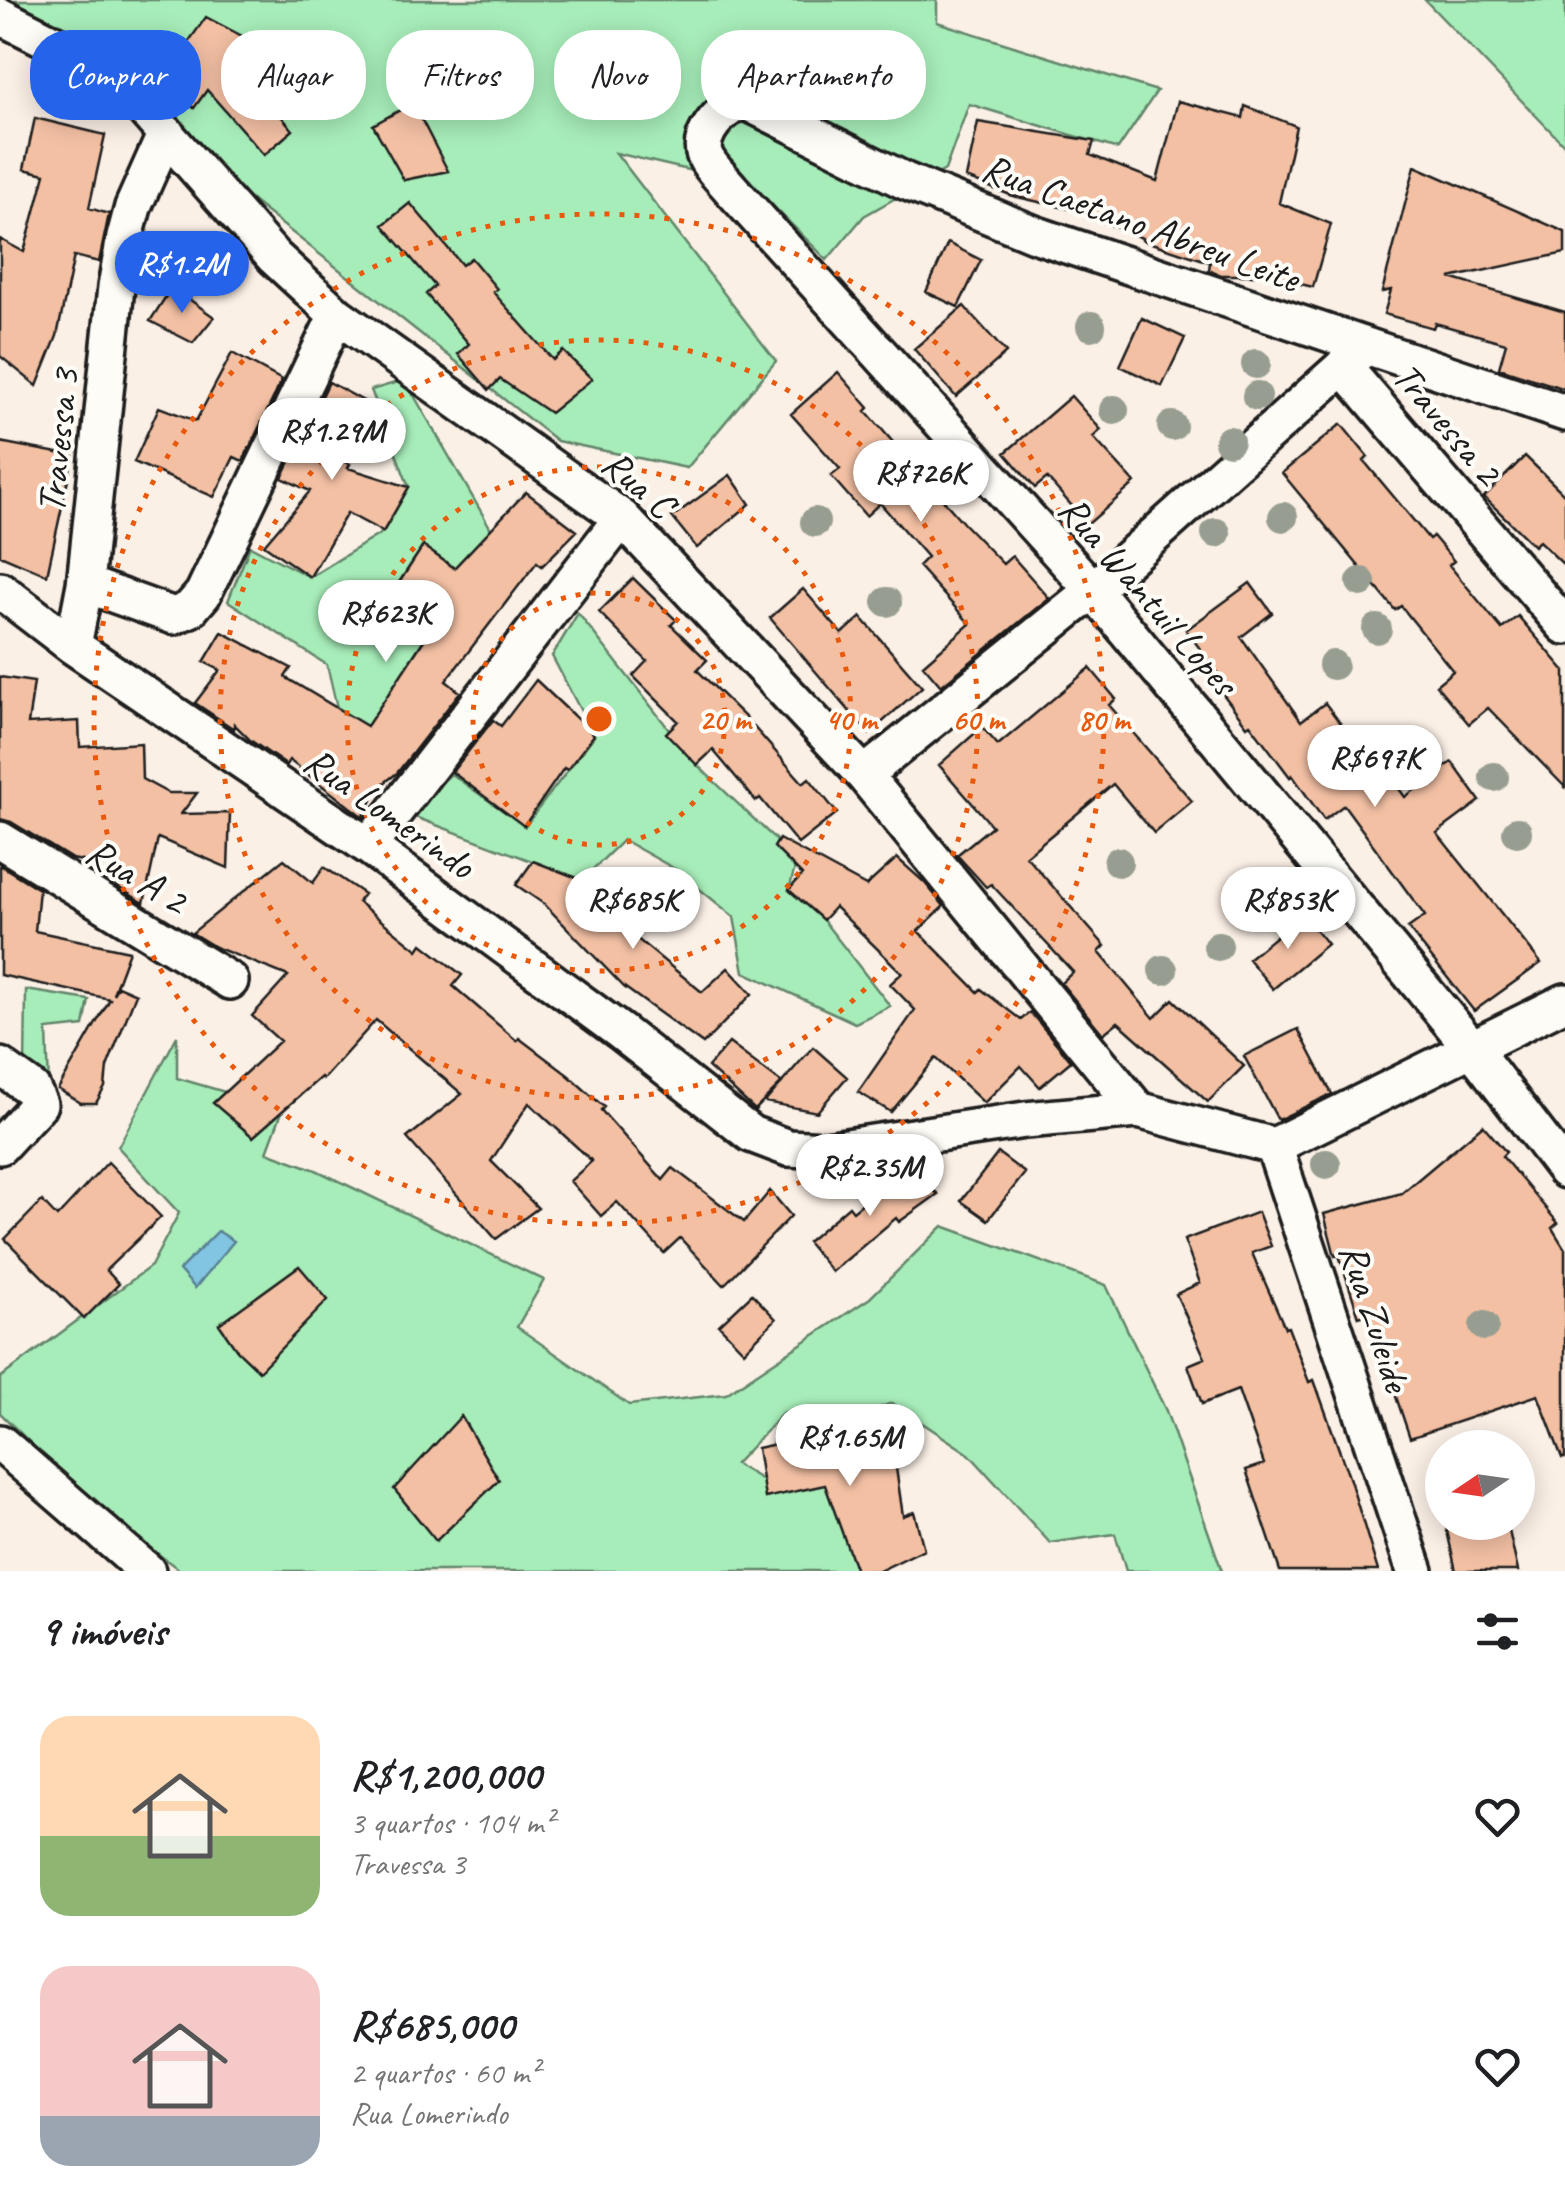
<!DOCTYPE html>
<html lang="pt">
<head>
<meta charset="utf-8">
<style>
  body { margin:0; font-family:Caveat,sans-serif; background:#f6f6f6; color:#202124; height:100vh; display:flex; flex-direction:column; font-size:38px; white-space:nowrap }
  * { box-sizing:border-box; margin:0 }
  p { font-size:32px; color:#757577 }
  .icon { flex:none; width:55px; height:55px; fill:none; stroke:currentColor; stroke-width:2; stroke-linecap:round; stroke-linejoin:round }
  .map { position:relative; height:1571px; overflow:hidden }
  .side { display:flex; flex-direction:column; background:#fff; flex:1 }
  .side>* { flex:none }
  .banner { position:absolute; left:30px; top:30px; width:1000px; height:90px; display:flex; gap:20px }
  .needle { width:65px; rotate:257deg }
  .buttons { position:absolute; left:1425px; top:1430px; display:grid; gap:20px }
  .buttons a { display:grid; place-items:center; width:110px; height:110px; border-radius:50%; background:#fff; box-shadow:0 5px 25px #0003; font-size:50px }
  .price { position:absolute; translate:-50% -85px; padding:0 22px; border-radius:35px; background:#fff; color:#222; font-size:32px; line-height:65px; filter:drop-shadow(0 2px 5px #0008) }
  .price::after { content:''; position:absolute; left:50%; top:60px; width:30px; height:22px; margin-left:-15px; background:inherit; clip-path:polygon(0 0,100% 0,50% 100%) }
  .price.selected { background:#2563eb; color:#fff }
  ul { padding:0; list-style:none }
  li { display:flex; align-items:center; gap:30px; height:250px; padding:0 40px }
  li span { display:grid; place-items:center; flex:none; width:280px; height:200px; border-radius:30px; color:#555 }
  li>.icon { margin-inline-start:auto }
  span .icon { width:120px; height:120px; fill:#fffc; stroke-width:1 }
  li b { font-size:42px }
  h2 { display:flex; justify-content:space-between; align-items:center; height:120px; padding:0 40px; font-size:42px }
  .tag { padding:0 35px; border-radius:40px; background:#fff; box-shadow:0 5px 25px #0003; font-size:35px; line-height:90px }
  .tag.selected { background:#2563eb; color:#fff }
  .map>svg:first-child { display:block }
</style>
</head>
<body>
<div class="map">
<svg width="1565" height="1571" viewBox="0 0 1565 1571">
  <rect width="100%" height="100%" fill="#fbf0e6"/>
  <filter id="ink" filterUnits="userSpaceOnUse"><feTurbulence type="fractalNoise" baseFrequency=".01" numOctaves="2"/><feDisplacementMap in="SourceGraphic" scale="20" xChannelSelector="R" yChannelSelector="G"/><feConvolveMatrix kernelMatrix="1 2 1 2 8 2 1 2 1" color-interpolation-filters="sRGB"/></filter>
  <g filter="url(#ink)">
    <path fill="#a7edb9" stroke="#62846a" stroke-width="2.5" d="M14,0H937V22L1157,91L1118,149L969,104L945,170L864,216L827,260L752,185L616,153L776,361L687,468L557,441L256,204Z
      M1425,0H1565V146Z
      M405,380L491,529L454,568L423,546L393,591L431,628L365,732L337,708L327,665L228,601L250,546L310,577L383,532L409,487L371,390Z
      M578,613L697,765L797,860L789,890L823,920L890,1006L855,1023L744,972L734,917L675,869L623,840L582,880L407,814L451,774L525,826L594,736L552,656Z
      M26,990L89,1000L84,1026L47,1030L49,1088L25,1072Z
      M177,1036V1078L283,1109L267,1152L316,1170L544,1280L517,1327L629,1405L726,1394L870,1298L943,1226L1106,1285L1166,1411L1222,1571H1126L1115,1534L1050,1543L969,1454L892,1403L844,1421L784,1412L735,1464L776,1488L861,1469L857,1571H181L95,1507L0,1413V1378L151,1266L179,1213L118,1147Z"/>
    <path fill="#81c5e2" stroke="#598193" stroke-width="2.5" d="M218,1231L234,1241L195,1288L179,1270Z"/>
    <path fill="#f3c0a4" stroke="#1c1c1c" stroke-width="2.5" d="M206,17L242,36L231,58L293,130L264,155L207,90L194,108L167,88L176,76L168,71Z
      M1178,101L1243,118L1245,106L1296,126L1279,203L1331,224L1313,287L1263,275H1221L1209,270L1210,262L1142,240V238L1074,210L1013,196L966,178L978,122L1094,141L1090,155L1157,181Z
      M413,103L448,171L404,180L373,125Z
      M35,118L105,135L89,208L109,214L99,262L74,256L57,336L37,386L0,356V239L24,252L45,174L24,169Z
      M1415,166L1565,232V253L1450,278L1565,312V389L1499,368L1506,343L1435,323L1433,328L1384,314L1391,290L1382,292Z
      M410,203L462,265L471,258L497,289L493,292L553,360L563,351L592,379L550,413L500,379L489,390L458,354L469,344L426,294L435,286L383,225Z
      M948,243L981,260L958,307L926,292Z
      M172,287L214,317L193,343L150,321Z
      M964,306L1006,353L956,397L914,349Z
      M1142,318L1185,338L1162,386L1120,366Z
      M232,353L282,380L243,461L234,457L214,497L134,462L159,407L196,421Z
      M838,372L869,408L866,411L964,524L1003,564L1012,556L1049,598L941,686L923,665L970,624L918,566L927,557L880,503L866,516L831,476L840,469L791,414Z
      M329,382L376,408L346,462L350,464L348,468L409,487L383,532L347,513L310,577L264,545L310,491L282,478Z
      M1071,396L1101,430L1093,437L1135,483L1088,524L1047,478L1035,488L1005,453Z
      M1341,424L1368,457L1364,461L1429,539L1433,536L1454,561L1449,565L1502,629L1518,616L1565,671V787L1488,708L1469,724L1436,685L1453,671L1401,606L1395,610L1282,473Z
      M0,442L73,456L47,575L0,555Z
      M1525,456L1565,495V566L1539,541L1534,546L1484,497Z
      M730,475L750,504L697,548L672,517Z
      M526,492L577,531L542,566L537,562L446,681L460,692L397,773L379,787L363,817L289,760L286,765L250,740L234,724V729L195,703L220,670L204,662L222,632L291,668L285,677L367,726L432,628L393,592L423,546L454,568Z
      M633,578L676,620L671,625L707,660L697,670L746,718L803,783L809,778L837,813L798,844L760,798L756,801L713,750L697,765L666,733L678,721L633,676L647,661L599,612Z
      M1250,583L1272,613L1241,637L1301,721L1325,703L1360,749L1367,744L1405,797L1452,762L1480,801L1437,833L1541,963L1474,1011L1408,928L1425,916L1344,805L1324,820L1292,775L1290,777L1250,724L1247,726L1223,694L1230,689L1186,630Z
      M803,589L842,634L861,617L922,687L869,734L770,618Z
      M1090,668L1116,699L1109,705L1192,801L1154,833L1113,784L1026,856L1105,946L1099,952L1154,1018L1173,999L1244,1066L1208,1102L1118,1022L1103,1034L1061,983L1073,972L991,884L986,887L957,855L992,826L939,765L982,727L998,745Z
      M0,677L34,682L28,724L79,721L80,747L141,743L142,779L168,793H197L181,814L230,813L228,868L158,838L144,903L116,886L120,868L72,859L11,822L0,819Z
      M536,680L594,735L567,770L564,768L524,826L452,772L493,720L501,726Z
      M779,839L866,886L897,858L924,882L944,906L918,931L978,992L981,989L1021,1020L1030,1012L1071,1061L1040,1087L1021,1066L984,1103L936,1058L891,1112L858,1092L915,1010L890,984L902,973L835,907L823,920L789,890L802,875L774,847Z
      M284,859L313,883L324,867L364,894L358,902L418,950L422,944L462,975L453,986L517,1041L519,1038L568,1075L604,1107L601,1110L663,1180L673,1168L744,1222L770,1191L791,1216L724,1285L680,1238L664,1253L617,1202L601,1216L570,1181L592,1161L529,1103L491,1161L538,1208L496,1239L407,1138L462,1094L376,1020L323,1079L321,1077L253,1137L213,1103L280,1041L252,1016L288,976L215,947L192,933Z
      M533,861L598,886L607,876L637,905L619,924L702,992L728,968L752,994L703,1044L624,987L544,904L516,885Z
      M0,865L39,889L35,931L129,951L113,994L118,986L136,994L107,1067L105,1087L96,1103H81L58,1089L110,999L0,975Z
      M1303,914L1327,944L1273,989L1248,959Z
      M1298,1029L1332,1094L1278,1120L1244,1056Z
      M729,1043L782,1083L755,1110L708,1067Z
      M813,1047L847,1077L817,1112L765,1102Z
      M1483,1125L1506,1152L1502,1156L1558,1223L1552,1228L1565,1249V1458H1562L1538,1395L1410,1438L1368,1314L1359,1317L1339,1255L1335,1256L1324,1214L1402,1193Z
      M998,1153L1025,1173L988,1220L961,1201Z
      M108,1162L161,1217L106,1270L119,1284L84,1319L5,1239L42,1201L57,1217Z
      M906,1168L938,1194L899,1222L896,1218L832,1272L807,1242L849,1206L853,1211Z
      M1258,1212L1271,1246L1252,1253L1285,1328L1288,1327L1309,1382L1314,1380L1350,1480L1378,1571H1280L1246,1470L1264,1464L1238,1390L1202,1404L1188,1365L1205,1358L1176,1294L1200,1283L1184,1240Z
      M299,1266L328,1300L259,1371L237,1350L219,1324Z
      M752,1294L776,1319L744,1351L719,1325Z
      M461,1416L499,1480L436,1541L394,1489Z
      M889,1420L903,1516L914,1512L924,1549L879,1571H856L825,1485L765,1498L757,1448Z
      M1445,1522H1507L1518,1571H1456Z"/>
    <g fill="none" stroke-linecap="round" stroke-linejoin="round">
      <defs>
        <path id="minor" d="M0,16L93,63L128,91L274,257L337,315L622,518L864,775L1138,1110
          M1343,366L1565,626
          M1565,413L1034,234L905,181L745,101C725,105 696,134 705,156C710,168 724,180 731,189L1093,590L1471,1047L1565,1170
          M85,584L174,616L190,609L203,594L337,315
          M0,590L73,646L368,846L621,1032L751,1134L788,1148L826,1150L1025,1120L1138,1110L1274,1146
          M73,646L85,584L116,287L125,237L133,207L166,133
          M864,775L1093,590L1366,346
          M0,840L230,981
          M368,846L622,518
          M0,1066L32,1089L39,1104L0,1146
          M1274,1146L1415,1571
          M1274,1146L1565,1002
          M0,1443L147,1571"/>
      </defs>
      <use href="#minor" stroke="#1c1c1c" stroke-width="42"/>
      <use href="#minor" stroke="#fdfcf7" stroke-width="35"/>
    </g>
    <g fill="#979e91">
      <circle cx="1091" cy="326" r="15"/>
      <circle cx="1256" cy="364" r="15"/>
      <circle cx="1257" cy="396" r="15"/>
      <circle cx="1114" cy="410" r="15"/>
      <circle cx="1172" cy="426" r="15"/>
      <circle cx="1229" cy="441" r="15"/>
      <circle cx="1283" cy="517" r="15"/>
      <circle cx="815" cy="522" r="15"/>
      <circle cx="1216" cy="533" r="15"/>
      <circle cx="1361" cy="582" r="15"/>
      <circle cx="887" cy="602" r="15"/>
      <circle cx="1377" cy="629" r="15"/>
      <circle cx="1333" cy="665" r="15"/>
      <circle cx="1494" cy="777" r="15"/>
      <circle cx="1517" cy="832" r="15"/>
      <circle cx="1118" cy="862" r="15"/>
      <circle cx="1218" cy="946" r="15"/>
      <circle cx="1163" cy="970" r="15"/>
      <circle cx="1326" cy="1164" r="15"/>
      <circle cx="1484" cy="1326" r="15"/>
    </g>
  </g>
  <g fill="none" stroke="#e8590c" stroke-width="5" stroke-dasharray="5 10">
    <circle cx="599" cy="719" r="126"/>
    <circle cx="599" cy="719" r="252"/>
    <circle cx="599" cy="719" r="379"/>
    <circle cx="599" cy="719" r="505"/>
  </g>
  <g text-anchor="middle" stroke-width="8" stroke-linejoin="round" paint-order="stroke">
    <g font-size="40" fill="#1c1c1c" stroke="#fdfcf7">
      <text transform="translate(1141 222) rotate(20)" y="14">Rua Caetano Abreu Leite</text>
      <text transform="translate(1448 423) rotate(50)" y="14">Travessa 2</text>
      <text transform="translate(57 441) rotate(-84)" y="14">Travessa 3</text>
      <text transform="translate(639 483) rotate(41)" y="14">Rua C</text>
      <text transform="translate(1149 595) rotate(49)" y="14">Rua Wantuil Lopes</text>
      <text transform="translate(390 812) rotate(35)" y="14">Rua Lomerindo</text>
      <text transform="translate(137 875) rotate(31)" y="14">Rua A 2</text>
      <text transform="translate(1376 1317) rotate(72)" y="14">Rua Zuleide</text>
    </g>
  </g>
  <circle cx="599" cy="719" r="15" fill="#e8590c" stroke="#fdfcf7" stroke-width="5"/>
  <g font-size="30" text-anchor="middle" font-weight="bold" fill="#e8590c" stroke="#fdfcf7" stroke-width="8" stroke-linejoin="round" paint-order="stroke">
    <text x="725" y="730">20 m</text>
    <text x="851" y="730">40 m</text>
    <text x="978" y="730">60 m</text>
    <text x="1104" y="730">80 m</text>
  </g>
</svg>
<div class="buttons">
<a><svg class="needle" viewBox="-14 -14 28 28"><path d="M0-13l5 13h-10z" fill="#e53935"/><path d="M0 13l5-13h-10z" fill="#757577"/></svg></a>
</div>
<b class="price selected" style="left:182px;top:316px">R$1.2M</b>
<b class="price" style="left:332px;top:483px">R$1.29M</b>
<b class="price" style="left:921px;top:525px">R$726K</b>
<b class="price" style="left:386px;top:665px">R$623K</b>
<b class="price" style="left:1375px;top:810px">R$697K</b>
<b class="price" style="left:633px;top:952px">R$685K</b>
<b class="price" style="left:1288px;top:952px">R$853K</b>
<b class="price" style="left:870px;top:1219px">R$2.35M</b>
<b class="price" style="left:850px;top:1489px">R$1.65M</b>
<div class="banner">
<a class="tag selected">Comprar</a>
<a class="tag">Alugar</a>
<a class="tag">Filtros</a>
<a class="tag">Novo</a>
<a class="tag">Apartamento</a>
</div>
</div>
<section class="side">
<h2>9 imóveis<svg class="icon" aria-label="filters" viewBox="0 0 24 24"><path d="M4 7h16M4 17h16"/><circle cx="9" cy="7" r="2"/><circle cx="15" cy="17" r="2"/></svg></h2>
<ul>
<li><span style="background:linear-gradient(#ffd9b3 60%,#8fb573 0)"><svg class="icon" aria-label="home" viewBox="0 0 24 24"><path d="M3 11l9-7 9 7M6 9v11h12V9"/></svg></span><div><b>R$1,200,000</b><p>3 quartos · 104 m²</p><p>Travessa 3</p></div><svg class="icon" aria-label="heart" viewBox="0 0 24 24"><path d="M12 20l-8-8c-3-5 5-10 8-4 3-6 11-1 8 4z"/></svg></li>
<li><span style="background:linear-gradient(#f6c9c9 75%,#9aa5b1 0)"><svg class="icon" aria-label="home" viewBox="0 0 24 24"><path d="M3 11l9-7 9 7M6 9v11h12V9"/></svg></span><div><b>R$685,000</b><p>2 quartos · 60 m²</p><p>Rua Lomerindo</p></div><svg class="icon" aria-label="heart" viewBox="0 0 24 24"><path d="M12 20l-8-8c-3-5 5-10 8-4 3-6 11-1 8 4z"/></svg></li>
</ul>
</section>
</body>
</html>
